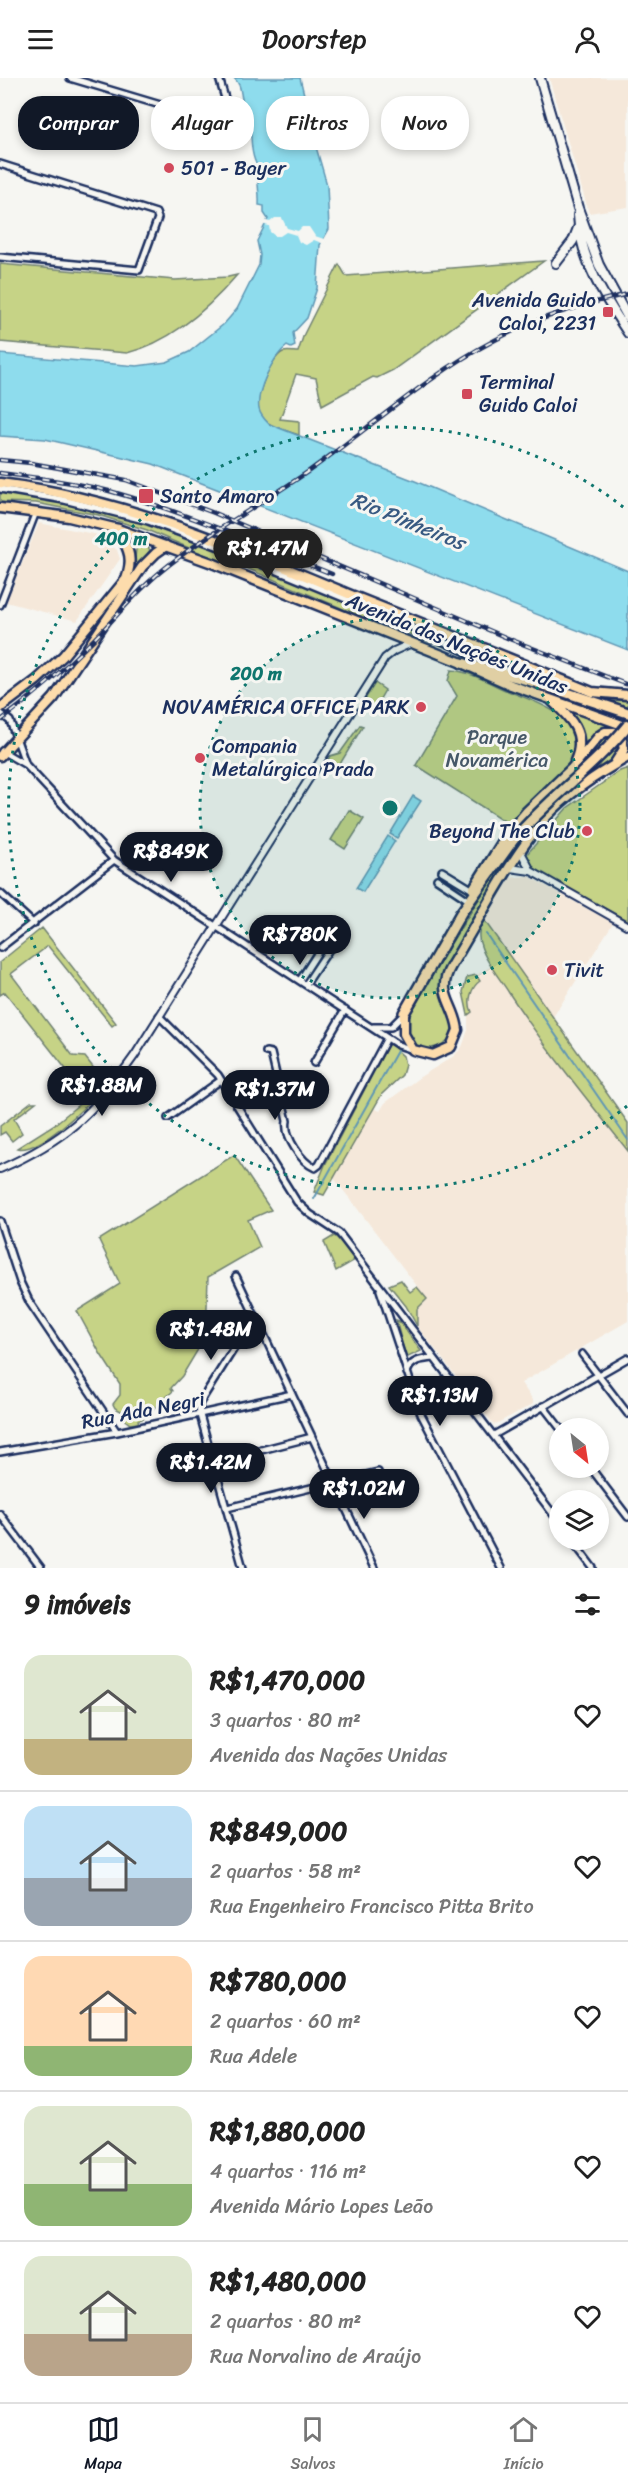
<!DOCTYPE html>
<html lang="pt">
<head>
<meta charset="utf-8">
<style>
  body { margin:0; font-family:Sriracha,sans-serif; background:#f6f6f6; color:#222; height:100vh; display:flex; flex-direction:column; font-size:22px; white-space:nowrap }
  * { box-sizing:border-box; margin:0 }
  p { font-size:20px; color:#767676 }
  .icon { flex:none; width:33px; height:33px; fill:none; stroke:currentColor; stroke-width:2; stroke-linecap:round; stroke-linejoin:round }
  .map { position:relative; height:1490px; overflow:hidden }
  .side { display:flex; flex-direction:column; background:#fff; flex:1 }
  .side>* { flex:none }
  .top-card { position:absolute; left:18px; top:18px; width:592px; height:54px; display:flex; gap:12px }
  .needle { width:39px; rotate:150deg }
  .tools { position:absolute; left:549px; top:1340px; display:grid; gap:12px }
  .tools a { display:grid; place-items:center; width:60px; height:60px; border-radius:50%; background:#fff; box-shadow:0 3px 9px #0003; font-size:30px }
  .price { position:absolute; translate:-50% -51px; padding:0 14px; border-radius:21px; background:#111827; color:#fff; font-size:20px; line-height:39px; filter:drop-shadow(0 2px 3px #0008) }
  .price::after { content:''; position:absolute; left:50%; top:36px; width:18px; height:14px; margin-left:-9px; background:inherit; clip-path:polygon(0 0,100% 0,50% 100%) }
  .price.active { background:#222; color:#fff }
  ul { padding:0; list-style:none }
  li { display:flex; align-items:center; gap:18px; height:150px; padding:0 24px }
  li+li { border-top:2px solid #e0e0e0 }
  li span { display:grid; place-items:center; flex:none; width:168px; height:120px; border-radius:18px; color:#555 }
  li>.icon { margin-inline-start:auto }
  span .icon { width:72px; height:72px; fill:#fffc; stroke-width:1 }
  li b { font-size:26px }
  h2 { display:flex; justify-content:space-between; align-items:center; height:72px; padding:0 24px; font-size:26px }
  .pill { padding:0 21px; border-radius:24px; background:#fff; box-shadow:0 3px 9px #0003; font-size:21px; line-height:54px }
  .pill.active { background:#111827; color:#fff }
  header { display:flex; justify-content:space-between; align-items:center; height:78px; padding:0 24px; background:#fff; font-size:27px; font-weight:600 }
  .menu { display:flex; justify-content:space-around; align-items:center; height:84px; border-top:2px solid #e0e0e0; background:#fff; font-size:16px; color:#767676 }
  .menu a { display:grid; justify-items:center; gap:3px }
  .menu .active { color:#111827 }
  .map>svg:first-child { display:block }
</style>
</head>
<body>
<header><svg class="icon" aria-label="menu" viewBox="0 0 24 24"><path d="M4 6h16M4 12h16M4 18h16"/></svg>Doorstep<svg class="icon" aria-label="person" viewBox="0 0 24 24"><circle cx="12" cy="8" r="4"/><path d="M4 21q1-7 8-7t8 7"/></svg></header>
<div class="map">
<svg width="628" height="1490" viewBox="0 0 628 1490">
  <rect width="100%" height="100%" fill="#f6f6f2"/>
  <filter id="ink" filterUnits="userSpaceOnUse"><feTurbulence type="fractalNoise" baseFrequency=".0167" numOctaves="2"/><feDisplacementMap in="SourceGraphic" scale="12" xChannelSelector="R" yChannelSelector="G"/><feConvolveMatrix kernelMatrix="1 2 1 2 8 2 1 2 1" color-interpolation-filters="sRGB"/></filter>
  <g filter="url(#ink)">
    <path fill="#f5e8da" d="M549,0H628V129L589,135Z
      M39,445L99,457L117,472L120,481L77,543L6,524Z
      M528,798L613,845L553,939L484,842L508,800Z
      M491,888L558,984L628,1073V1243L521,1305L533,1322V1326L494,1347L417,1248V1231L427,1221L333,1099L374,1030L380,1033L385,1025L420,999L454,978L462,969L468,952V930L475,898Z"/>
    <path fill="#c6d386" stroke="#708172" stroke-width="1.5" d="M544,183L393,292L377,300L373,299L322,327L316,300L296,296L280,341L299,343V357C286,352 265,349 259,334C254,321 271,279 283,274C287,273 294,274 298,274L304,256L339,186L346,198Z
      M0,186L175,202L228,199L237,197C208,231 171,264 127,275L0,264Z
      M0,412L37,418L149,445L225,472L224,476L227,472L286,499L350,523L440,564L450,571L353,535L237,486L224,485L147,452L98,437L36,425L0,424Z
      M137,466L147,468L150,472L132,498Z
      M432,553L596,618L611,622L628,623V629L489,584Z
      M451,592C468,593 488,604 503,611C534,624 594,639 571,685L509,746L416,687L457,618L448,603Z
      M375,605L385,612L373,633L362,626Z
      M537,610L628,640V644L533,611Z
      M570,632L628,653V673L625,659L608,650L598,653L583,670L579,651Z
      M360,647L363,648L334,696L331,694L334,688L327,684L324,689L330,678L340,675Z
      M607,656L613,657L620,664L618,676L562,716L534,744L516,766L442,895C434,920 459,936 450,960C431,979 404,971 407,942L451,865L515,765L544,731L590,690L583,685L572,694L601,658Z
      M628,690V843L535,792L527,776L567,730L620,693Z
      M349,732L364,741L345,771L331,762Z
      M484,842L628,1045V1073C587,1021 545,970 509,915C500,900 486,885 481,868C477,858 479,851 484,842Z
      M42,850L116,945L112,948L48,868L11,896L73,978L85,979L96,993L101,1011C87,1028 39,1076 17,1070L55,1046L88,1019L5,914L0,917V884Z
      M476,897L480,903C471,909 467,924 472,934L468,937L463,914L467,899Z
      M389,965L403,978L405,987L402,997L382,1016L324,1117L314,1114L325,1087Z
      M31,1024H36L14,1041L22,1055L12,1063L5,1054L0,1057V1048Z
      M234,1077L271,1132L248,1142L260,1169L208,1199L206,1258L182,1298L171,1310L173,1313L142,1341L138,1342L139,1345L130,1346L122,1340L123,1334L115,1330L113,1326L120,1317V1306L100,1275L77,1233L120,1206L99,1162Z
      M334,1158L341,1163L355,1182L336,1193L324,1164Z
      M401,1202L410,1214L417,1209L427,1221L417,1231V1248L406,1228L389,1207Z
      M396,1242L399,1243L421,1273L406,1280Z"/>
    <path fill="#8edced" stroke="#6097b4" stroke-width="1.5" d="M234,0H300L312,49L306,51L312,55L327,107L329,151L320,167L317,210L307,240L293,255L295,268L291,270L287,268C273,278 256,313 259,331C260,336 265,342 269,346L415,403L628,493V572L153,386L45,361L0,358V276L137,288L167,284L189,274L224,246L237,231L259,187L260,177L257,163L268,141L264,135V128L259,127C260,113 256,102 258,89C248,74 253,48 248,34C246,29 243,26 242,21C240,11 241,7 234,0Z
      M413,718L421,723L397,760L390,756Z
      M388,758L395,763L363,814L356,810Z"/>
    <path fill="#f6f6f2" d="M275,140H282L287,150L298,153L302,149H309L315,158L327,162L324,166L314,162L306,167L299,164L296,157L286,154L280,158H275L270,154L269,148L261,146L263,142L270,144Z"/>
    <g fill="none" stroke-linecap="round" stroke-linejoin="round">
      <path stroke="#6097b4" stroke-width="2" d="M486,856L628,1062
        M314,1121L397,973"/>
      <defs>
        <path id="minor" d="M70,0L214,43
          M219,0L227,27
          M0,86L156,135L158,140L139,192L0,179
          M0,411L64,422L148,443L222,470L387,538L508,593
          M0,527L36,434
          M0,635L10,643L26,687
          M2,673L26,687L114,782L398,967L413,972
          M442,793L473,812
          M437,801L467,821
          M0,815L34,846
          M0,870L114,782
          M300,902L322,868
          M306,906L328,873
          M159,938L218,997L297,1124L310,1136L339,1155L560,1445
          M373,949H391L403,937
          M266,974L271,975L287,1043C284,1058 301,1084 315,1090L319,1087L387,960
          M314,985L345,932
          M168,1040L221,1002
          M0,1143L20,1204L30,1225L117,1354
          M236,1198L374,1490
          M380,1212L421,1336L501,1490
          M582,1276L628,1336
          M407,1295C410,1282 422,1281 434,1280
          M543,1328L560,1350
          M494,1357L628,1280
          M0,1374L117,1354L292,1316
          M214,1384L312,1359
          M590,1389L628,1439
          M227,1430L378,1394
          M0,1436L41,1490
          M571,1461L593,1490
          M243,1490L200,1337L199,1326L255,1237"/>
        <path id="tertiary" d="M521,774L531,793
          M510,790L531,793L628,848
          M0,1091C66,1062 94,1035 135,977L385,580L394,573L412,565"/>
        <path id="secondary" d="M540,0L578,130L599,187L628,240
          M578,137C580,182 604,219 628,255
          M556,185L573,163L578,150"/>
        <path id="primary" d="M0,630L37,602L63,578L126,501C134,479 128,471 118,451
          M0,678L54,620L142,489L156,475L166,468"/>
        <path id="trunk" d="M0,405C122,420 234,468 346,515C428,548 510,580 592,614L628,617
          M0,430L69,439L118,451L212,485L462,585L511,607L628,649
          M552,623C571,640 587,656 575,683
          M473,811L506,758L526,734L571,691L599,658L605,654H615L621,658L624,671L615,685
          M404,935V956L413,972L433,977L451,969L458,952C455,925 435,916 451,888C481,839 509,782 546,739C569,714 599,695 628,679"/>
        <path id="motorway" d="M462,585L531,603L628,635
          M404,935L461,835L514,761"/>
      </defs>
      <use href="#minor" stroke="#1b2f5e" stroke-width="10"/>
      <use href="#tertiary" stroke="#1b2f5e" stroke-width="10"/>
      <use href="#secondary" stroke="#1b2f5e" stroke-width="12"/>
      <use href="#primary" stroke="#1b2f5e" stroke-width="13"/>
      <use href="#trunk" stroke="#1b2f5e" stroke-width="13"/>
      <use href="#motorway" stroke="#1b2f5e" stroke-width="14"/>
      <use href="#minor" stroke="#f6f6f2" stroke-width="5"/>
      <use href="#tertiary" stroke="#f6f6f2" stroke-width="6"/>
      <use href="#secondary" stroke="#f6f6f2" stroke-width="8"/>
      <use href="#primary" stroke="#fddcac" stroke-width="8"/>
      <use href="#trunk" stroke="#fddcac" stroke-width="8"/>
      <use href="#motorway" stroke="#fddcac" stroke-width="9"/>
      <defs>
        <path id="rail" d="M0,382L31,385L126,402L214,435L512,562L628,607
          M0,395C37,400 76,404 113,414C188,435 259,467 332,496
          M0,643C32,619 61,594 89,566C113,543 134,516 159,495C206,456 260,427 309,393C371,349 428,297 495,262C536,240 583,226 628,216"/>
      </defs>
      <use href="#rail" stroke="#1b2f5e" stroke-width="4.5"/>
      <use href="#rail" stroke="#f6f6f2" stroke-width="2" stroke-dasharray="7" stroke-linecap="butt"/>
      <defs>
        <path id="motorway-bridge" d="M514,761C549,720 594,689 628,647"/>
      </defs>
      <use href="#motorway-bridge" stroke="#1b2f5e" stroke-width="14" stroke-linecap="butt"/>
      <use href="#motorway-bridge" stroke="#fddcac" stroke-width="9"/>
    </g>
  </g>
  <circle cx="390" cy="730" r="190" fill="#0f766e" fill-opacity=".12"/>
  <g fill="none" stroke="#0f766e" stroke-width="3" stroke-dasharray="3 6">
    <circle cx="390" cy="730" r="190"/>
    <path d="M627 1028A381 381 0 1 1 627 432"/>
  </g>
  <g fill="#d1495b" stroke="#f6f6f2" stroke-width="2">
    <circle cx="169" cy="90" r="6"/>
    <rect x="602" y="228" width="12" height="12" rx="3"/>
    <rect x="461" y="310" width="12" height="12" rx="3"/>
    <rect x="138" y="410" width="16" height="16" rx="3"/>
    <circle cx="421" cy="629" r="6"/>
    <circle cx="200" cy="680" r="6"/>
    <circle cx="587" cy="753" r="6"/>
    <circle cx="552" cy="892" r="6"/>
  </g>
  <g text-anchor="middle" stroke-width="6" stroke-linejoin="round" paint-order="stroke">
    <g font-size="20" fill="#1b2f5e" stroke="#f6f6f2" text-anchor="start">
      <text x="181" y="97">501 - Bayer</text>
      <text x="596" y="229" text-anchor="end">Avenida Guido<tspan x="596" dy="23">Caloi, 2231</tspan></text>
      <text x="479" y="311">Terminal<tspan x="479" dy="23">Guido Caloi</tspan></text>
      <text x="160" y="425">Santo Amaro</text>
      <text x="409" y="636" text-anchor="end">NOVAMÉRICA OFFICE PARK</text>
      <text x="212" y="675">Compania<tspan x="212" dy="23">Metalúrgica Prada</tspan></text>
      <text x="575" y="760" text-anchor="end">Beyond The Club</text>
      <text x="564" y="899">Tivit</text>
    </g>
    <g font-size="20" fill="#1b2f5e" stroke="#f6f6f2">
      <text transform="translate(457 565) rotate(22)" y="7">Avenida das Nações Unidas</text>
      <text transform="translate(143 1332) rotate(-11)" y="7">Rua Ada Negri</text>
    </g>
    <g font-size="20" fill="#465868" stroke="#f6f6f2">
      <text x="497" y="666">Parque<tspan x="497" dy="23">Novamérica</tspan></text>
    </g>
    <g font-size="21" font-style="italic" fill="#385a82" stroke="#f6f6f2">
      <text transform="translate(408 443) rotate(22)" y="7">Rio Pinheiros</text>
    </g>
  </g>
  <circle cx="390" cy="730" r="9" fill="#0f766e" stroke="#f6f6f2" stroke-width="3"/>
  <g font-size="18" text-anchor="middle" font-weight="bold" fill="#0f766e" stroke="#f6f6f2" stroke-width="6" stroke-linejoin="round" paint-order="stroke">
    <text x="121" y="467">400 m</text>
    <text x="256" y="602">200 m</text>
  </g>
</svg>
<div class="tools">
<a><svg class="needle" viewBox="-14 -14 28 28"><path d="M0-13l5 13h-10z" fill="#e53935"/><path d="M0 13l5-13h-10z" fill="#767676"/></svg></a>
<a><svg class="icon" aria-label="layers" viewBox="0 0 24 24"><path d="M12 4l9 5-9 5-9-5zM3 14l9 5 9-5"/></svg></a>
</div>
<b class="price active" style="left:268px;top:502px">R$1.47M</b>
<b class="price" style="left:171px;top:805px">R$849K</b>
<b class="price" style="left:300px;top:888px">R$780K</b>
<b class="price" style="left:102px;top:1039px">R$1.88M</b>
<b class="price" style="left:275px;top:1043px">R$1.37M</b>
<b class="price" style="left:211px;top:1283px">R$1.48M</b>
<b class="price" style="left:440px;top:1349px">R$1.13M</b>
<b class="price" style="left:211px;top:1416px">R$1.42M</b>
<b class="price" style="left:364px;top:1442px">R$1.02M</b>
<div class="top-card">
<a class="pill active">Comprar</a>
<a class="pill">Alugar</a>
<a class="pill">Filtros</a>
<a class="pill">Novo</a>
</div>
</div>
<section class="side">
<h2>9 imóveis<svg class="icon" aria-label="filters" viewBox="0 0 24 24"><path d="M4 7h16M4 17h16"/><circle cx="9" cy="7" r="2"/><circle cx="15" cy="17" r="2"/></svg></h2>
<ul>
<li><span style="background:linear-gradient(#dfe7d0 70%,#c2b280 0)"><svg class="icon" aria-label="home" viewBox="0 0 24 24"><path d="M3 11l9-7 9 7M6 9v11h12V9"/></svg></span><div><b>R$1,470,000</b><p>3 quartos · 80 m²</p><p>Avenida das Nações Unidas</p></div><svg class="icon" aria-label="heart" viewBox="0 0 24 24"><path d="M12 20l-8-8c-3-5 5-10 8-4 3-6 11-1 8 4z"/></svg></li>
<li><span style="background:linear-gradient(#bfe0f5 60%,#9aa5b1 0)"><svg class="icon" aria-label="home" viewBox="0 0 24 24"><path d="M3 11l9-7 9 7M6 9v11h12V9"/></svg></span><div><b>R$849,000</b><p>2 quartos · 58 m²</p><p>Rua Engenheiro Francisco Pitta Brito</p></div><svg class="icon" aria-label="heart" viewBox="0 0 24 24"><path d="M12 20l-8-8c-3-5 5-10 8-4 3-6 11-1 8 4z"/></svg></li>
<li><span style="background:linear-gradient(#ffd9b3 75%,#8fb573 0)"><svg class="icon" aria-label="home" viewBox="0 0 24 24"><path d="M3 11l9-7 9 7M6 9v11h12V9"/></svg></span><div><b>R$780,000</b><p>2 quartos · 60 m²</p><p>Rua Adele</p></div><svg class="icon" aria-label="heart" viewBox="0 0 24 24"><path d="M12 20l-8-8c-3-5 5-10 8-4 3-6 11-1 8 4z"/></svg></li>
<li><span style="background:linear-gradient(#dfe7d0 65%,#8fb573 0)"><svg class="icon" aria-label="home" viewBox="0 0 24 24"><path d="M3 11l9-7 9 7M6 9v11h12V9"/></svg></span><div><b>R$1,880,000</b><p>4 quartos · 116 m²</p><p>Avenida Mário Lopes Leão</p></div><svg class="icon" aria-label="heart" viewBox="0 0 24 24"><path d="M12 20l-8-8c-3-5 5-10 8-4 3-6 11-1 8 4z"/></svg></li>
<li><span style="background:linear-gradient(#dfe7d0 65%,#b9a48a 0)"><svg class="icon" aria-label="home" viewBox="0 0 24 24"><path d="M3 11l9-7 9 7M6 9v11h12V9"/></svg></span><div><b>R$1,480,000</b><p>2 quartos · 80 m²</p><p>Rua Norvalino de Araújo</p></div><svg class="icon" aria-label="heart" viewBox="0 0 24 24"><path d="M12 20l-8-8c-3-5 5-10 8-4 3-6 11-1 8 4z"/></svg></li>
</ul>
</section>
<nav class="menu">
<a class="active"><svg class="icon" aria-label="map" viewBox="0 0 24 24"><path d="M3 6l6-2 6 2 6-2v14l-6 2-6-2-6 2zM9 4v14M15 6v14"/></svg>Mapa</a>
<a><svg class="icon" aria-label="saved" viewBox="0 0 24 24"><path d="M7 4h10v16l-5-4-5 4z"/></svg>Salvos</a>
<a><svg class="icon" aria-label="home" viewBox="0 0 24 24"><path d="M3 11l9-7 9 7M6 9v11h12V9"/></svg>Início</a>
</nav>
</body>
</html>
